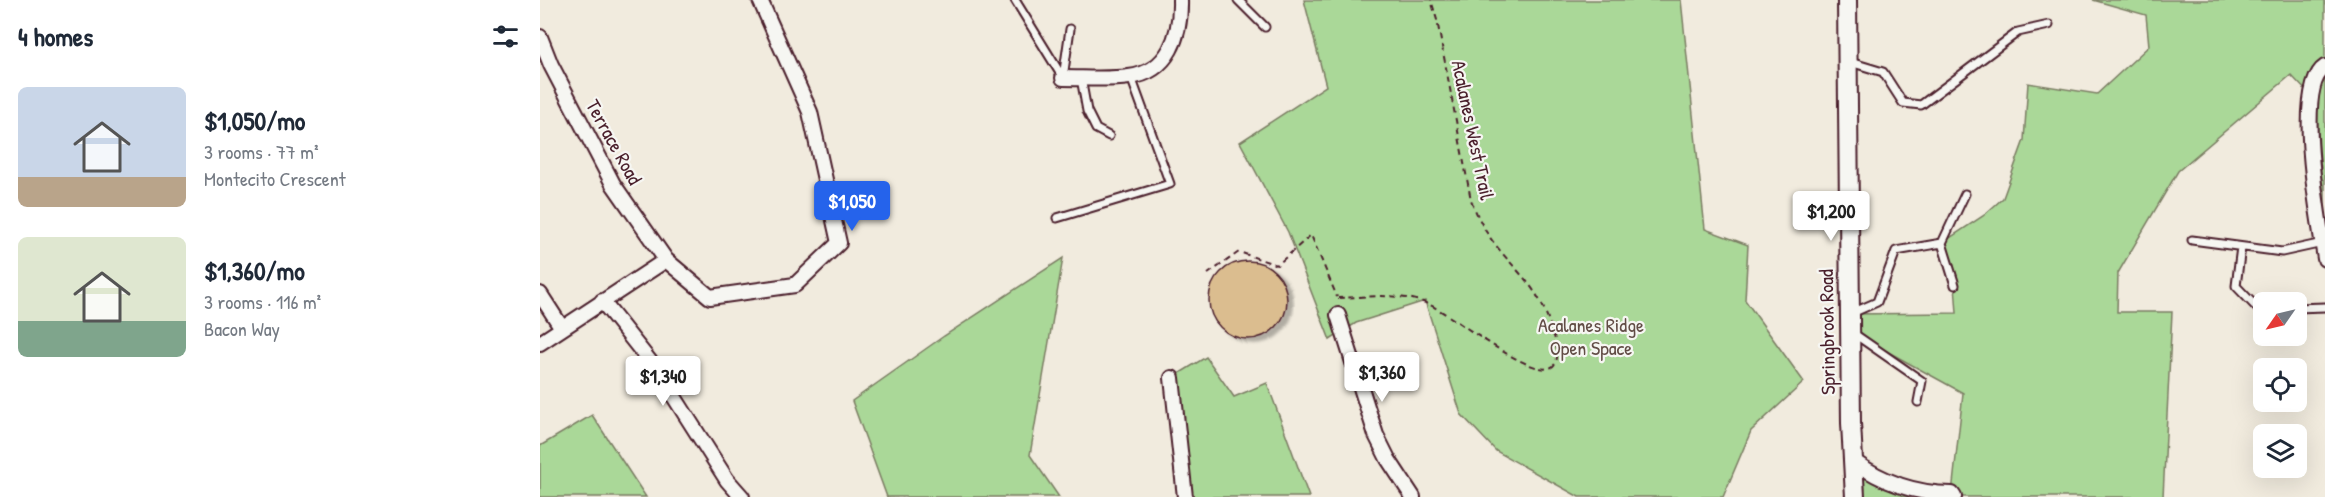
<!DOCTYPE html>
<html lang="en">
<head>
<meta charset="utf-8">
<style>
  body { margin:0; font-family:"Patrick Hand",sans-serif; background:#f2f2f3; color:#1f2937; height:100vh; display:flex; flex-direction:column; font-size:22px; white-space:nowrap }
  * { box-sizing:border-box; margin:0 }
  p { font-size:20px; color:#747a83 }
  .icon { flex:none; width:33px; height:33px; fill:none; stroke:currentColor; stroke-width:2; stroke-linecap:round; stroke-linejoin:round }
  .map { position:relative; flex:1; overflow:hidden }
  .panel { display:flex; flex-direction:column; background:#fff; width:540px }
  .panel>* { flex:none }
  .needle { width:39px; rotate:236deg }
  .controls { position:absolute; left:1713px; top:292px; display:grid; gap:12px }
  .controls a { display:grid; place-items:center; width:54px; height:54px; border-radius:9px; background:#fff; box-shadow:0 6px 24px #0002; font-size:30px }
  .price { position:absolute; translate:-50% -51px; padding:0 14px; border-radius:6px; background:#fff; color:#222; font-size:20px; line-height:39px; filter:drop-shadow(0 2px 3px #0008) }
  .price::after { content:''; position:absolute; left:50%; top:36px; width:18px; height:14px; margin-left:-9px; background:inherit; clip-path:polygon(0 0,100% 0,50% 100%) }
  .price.current { background:#2563eb; color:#fff }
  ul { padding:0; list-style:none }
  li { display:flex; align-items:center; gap:18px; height:150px; padding:0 18px }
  li span { display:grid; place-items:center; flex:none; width:168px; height:120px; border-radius:9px; color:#555 }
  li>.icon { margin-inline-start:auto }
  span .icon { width:72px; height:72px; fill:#fffc; stroke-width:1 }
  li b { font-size:26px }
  h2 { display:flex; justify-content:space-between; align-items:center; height:72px; padding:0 18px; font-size:26px }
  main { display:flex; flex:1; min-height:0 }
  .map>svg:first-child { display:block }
</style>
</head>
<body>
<main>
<section class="panel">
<h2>4 homes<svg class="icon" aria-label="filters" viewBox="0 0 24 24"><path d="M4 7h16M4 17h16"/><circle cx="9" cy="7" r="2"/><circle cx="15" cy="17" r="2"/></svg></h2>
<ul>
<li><span style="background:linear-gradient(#c9d6e8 75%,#b9a48a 0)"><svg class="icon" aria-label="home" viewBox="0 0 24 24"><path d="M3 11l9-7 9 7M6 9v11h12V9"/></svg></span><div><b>$1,050/mo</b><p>3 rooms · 77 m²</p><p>Montecito Crescent</p></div></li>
<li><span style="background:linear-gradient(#dfe7d0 70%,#7fa58c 0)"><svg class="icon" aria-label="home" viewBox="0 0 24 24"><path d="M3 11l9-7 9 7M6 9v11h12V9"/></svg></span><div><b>$1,360/mo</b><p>3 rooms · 116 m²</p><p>Bacon Way</p></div></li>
</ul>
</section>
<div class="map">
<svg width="1785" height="497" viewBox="0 0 1785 497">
  <defs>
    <filter id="shadow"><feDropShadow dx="6" dy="4" stdDeviation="1.5" flood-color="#0004"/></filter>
  </defs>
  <rect width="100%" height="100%" fill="#f1ebde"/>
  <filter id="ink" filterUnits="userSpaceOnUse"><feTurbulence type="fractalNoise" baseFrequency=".0167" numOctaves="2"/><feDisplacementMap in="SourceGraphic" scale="12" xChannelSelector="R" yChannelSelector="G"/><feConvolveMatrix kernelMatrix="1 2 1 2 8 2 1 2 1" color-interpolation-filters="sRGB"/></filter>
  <g filter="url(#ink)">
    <path fill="#aad898" stroke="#7a7c62" stroke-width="1.5" d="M764,0H1141L1165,229L1208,245L1205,300L1264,382L1211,431L1183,497H1039L956,451L921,414L885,301L816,323L790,340L748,232L700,142L786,86Z
      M1553,0H1785V259L1772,97L1751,75L1638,171L1578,273L1577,312H1632L1623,497H1325L1324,472L1412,493L1423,393L1310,331L1309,314L1417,313L1415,285L1402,243L1443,216L1463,198L1484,140L1488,83L1557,94L1609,46L1606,15Z
      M523,258L490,455L519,497H347L312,401L404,336Z
      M666,357L694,397L727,383L769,497H645L632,378Z
      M52,415L106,497H0V446Z"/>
    <path fill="#dbbd8f" stroke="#4a1f2b" stroke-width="1.5" filter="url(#shadow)" d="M669 300a39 39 0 1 1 78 0a39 39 0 1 1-78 0Z"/>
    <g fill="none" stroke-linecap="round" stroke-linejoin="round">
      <defs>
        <path id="service" d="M475,0L523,78
          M698,0L725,27
          M1310,62L1343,72L1363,103L1381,105L1478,32L1509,25
          M523,78L530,29
          M541,78L547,111L556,129L569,136
          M517,218L630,184L591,77
          M1652,240L1742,252L1783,243
          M1402,243L1415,285
          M1701,247L1696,286L1720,311H1724
          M1756,308L1785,307
          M1312,313L1337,302L1356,251L1402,243L1425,194
          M1313,333L1382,381L1378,402"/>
        <path id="minor" d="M0,37L11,65L73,184L126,260L170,297L255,285L299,243L270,112L220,0
          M1785,67C1753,87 1780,224 1785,259
          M523,78C545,78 568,80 589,77C629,72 641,35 640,0
          M0,294L22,328
          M62,301L119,373L187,480L202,497
          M798,315L836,435L848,459L873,497
          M0,343L126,260
          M632,378L645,497
          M1312,460C1342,482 1375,494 1412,494L1414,497"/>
        <path id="tertiary" d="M1307,0L1311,423L1315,497"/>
      </defs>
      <use href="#service" stroke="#4a1f2b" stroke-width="11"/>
      <use href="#minor" stroke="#4a1f2b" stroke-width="18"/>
      <use href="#tertiary" stroke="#4a1f2b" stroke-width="22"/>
      <path stroke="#4a1f2b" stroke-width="2" stroke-dasharray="6 4.5" stroke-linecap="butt" d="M668,274L699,252L737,265L771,235L797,297
        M798,298C827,297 860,292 888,304C921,318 1060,439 1004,309C991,279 964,260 947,233C940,222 936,212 931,200L897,20L891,0"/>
      <use href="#service" stroke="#f6f6f2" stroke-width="7"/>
      <use href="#minor" stroke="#f6f6f2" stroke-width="14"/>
      <use href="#tertiary" stroke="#f6f6f2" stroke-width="18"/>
    </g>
  </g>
  <g text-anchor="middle" stroke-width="4.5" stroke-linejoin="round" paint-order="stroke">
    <g font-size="20" fill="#4a1f2b" stroke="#f6f6f2">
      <text transform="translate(933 130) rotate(78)" y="7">Acalanes West Trail</text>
      <text transform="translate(74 142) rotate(61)" y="7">Terrace Road</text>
      <text transform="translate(1287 332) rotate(-91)" y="7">Springbrook Road</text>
    </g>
    <g font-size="20" fill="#624d46" stroke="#f6f6f2">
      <text x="1051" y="332">Acalanes Ridge<tspan x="1051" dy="23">Open Space</tspan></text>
    </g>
  </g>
</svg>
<div class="controls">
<a><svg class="needle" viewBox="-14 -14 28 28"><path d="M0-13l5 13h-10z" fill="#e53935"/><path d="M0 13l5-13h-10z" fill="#747a83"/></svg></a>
<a><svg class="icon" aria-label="locate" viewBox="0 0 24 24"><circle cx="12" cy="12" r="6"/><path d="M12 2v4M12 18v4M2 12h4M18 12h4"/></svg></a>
<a><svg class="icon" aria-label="layers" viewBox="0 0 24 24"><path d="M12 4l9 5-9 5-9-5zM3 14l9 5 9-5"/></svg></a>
</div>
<b class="price current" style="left:312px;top:232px">$1,050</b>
<b class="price" style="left:1291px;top:242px">$1,200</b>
<b class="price" style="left:842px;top:403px">$1,360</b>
<b class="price" style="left:123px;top:407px">$1,340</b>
</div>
</main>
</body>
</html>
